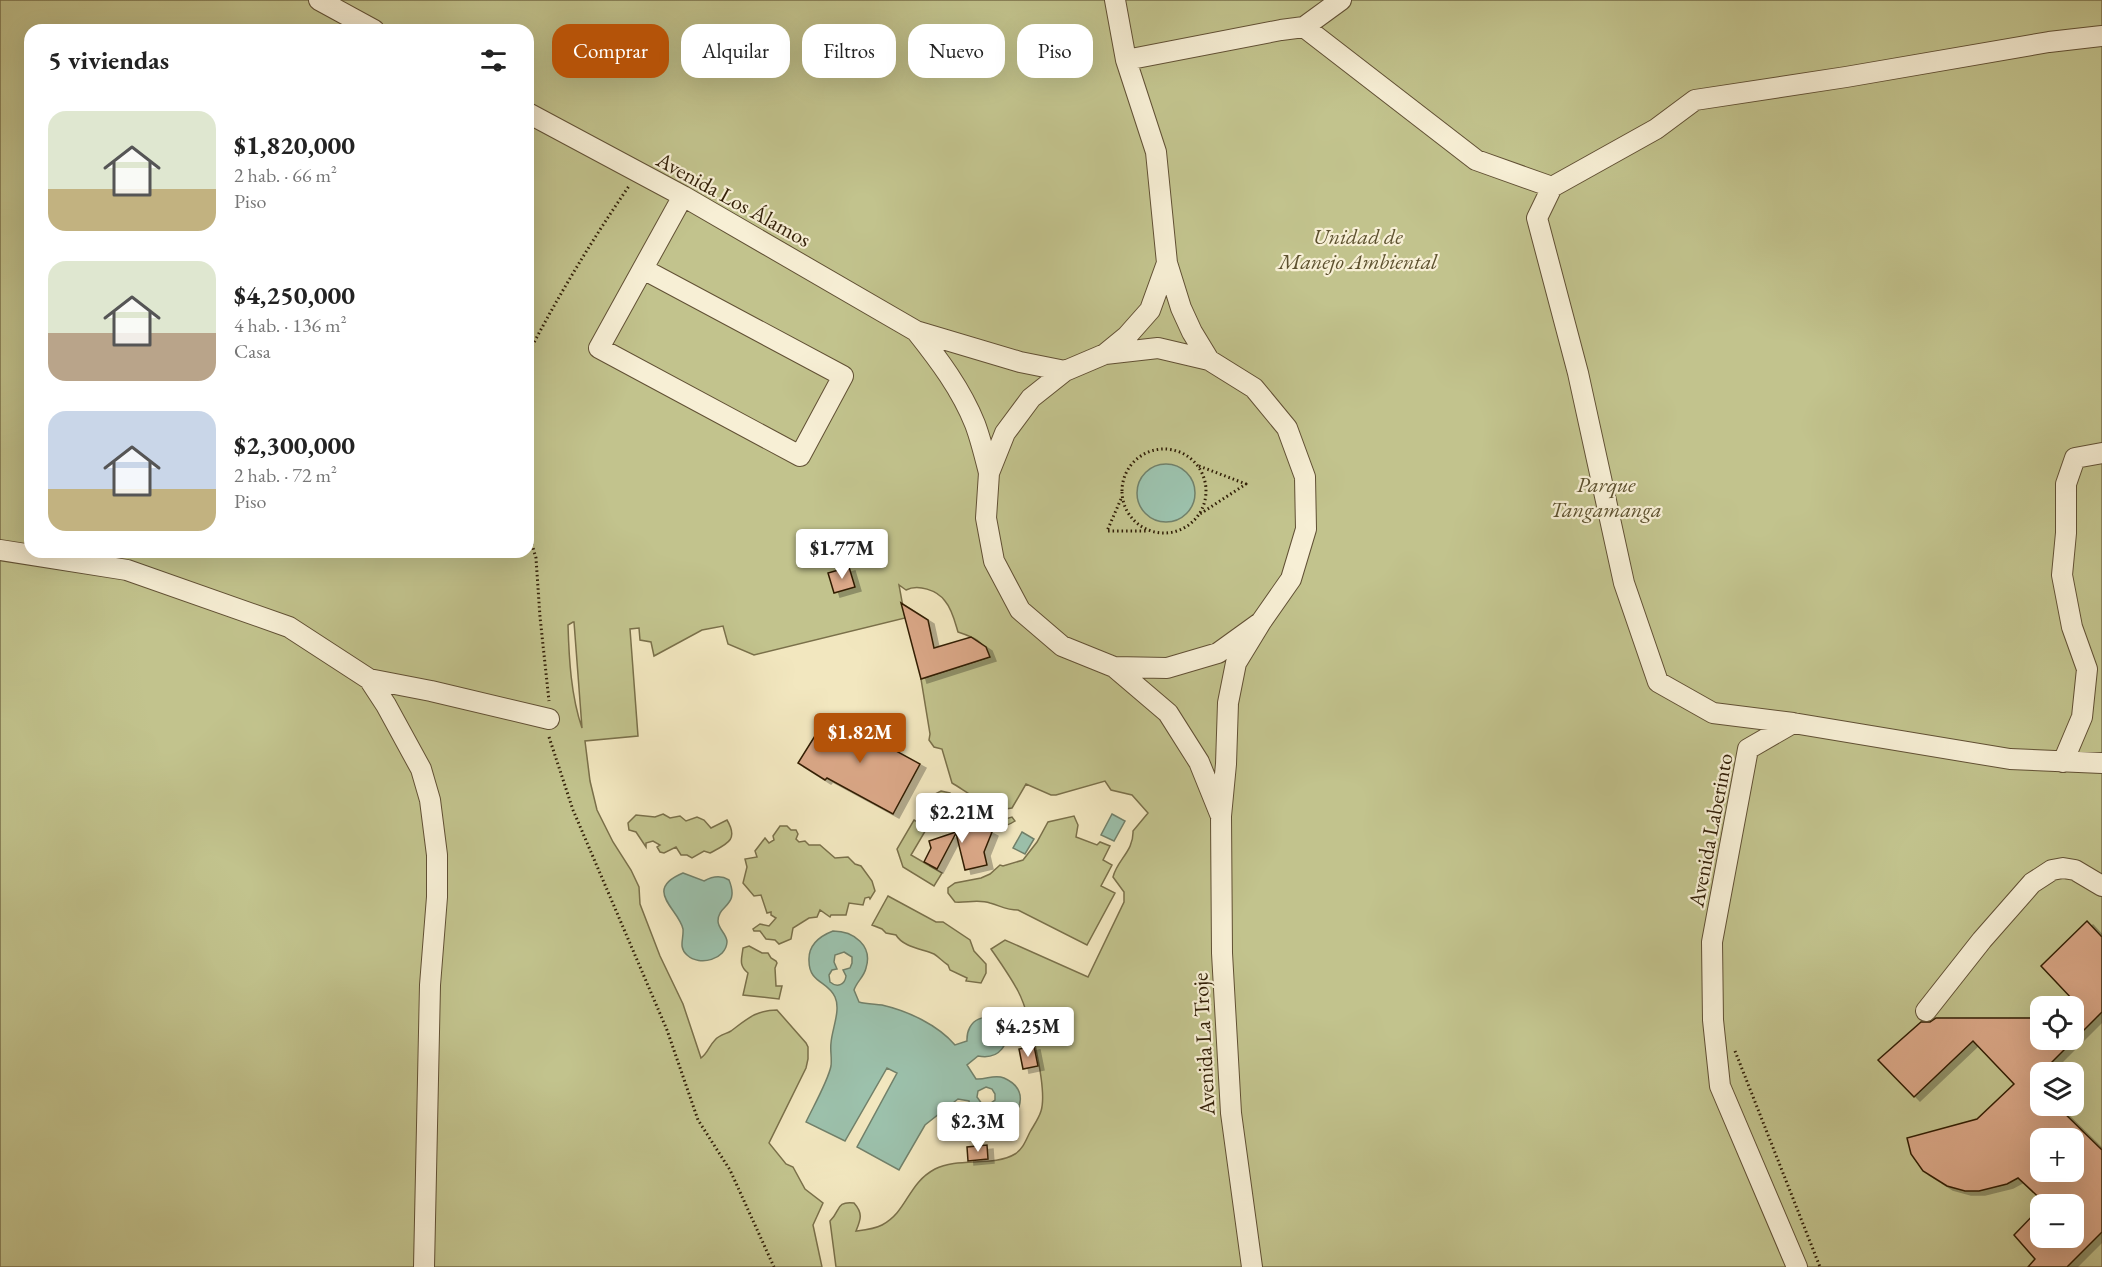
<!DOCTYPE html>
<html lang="es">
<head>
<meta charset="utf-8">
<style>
  body { margin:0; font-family:"EB Garamond",serif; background:#f6f6f6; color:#222; height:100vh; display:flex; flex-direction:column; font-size:22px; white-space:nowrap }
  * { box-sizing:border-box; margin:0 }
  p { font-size:20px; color:#767676 }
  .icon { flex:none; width:33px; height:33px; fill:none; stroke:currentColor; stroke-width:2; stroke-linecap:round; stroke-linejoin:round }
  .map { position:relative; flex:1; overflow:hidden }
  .sheet { position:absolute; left:24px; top:24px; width:510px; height:534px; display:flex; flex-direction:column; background:#fff; border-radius:18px; box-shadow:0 6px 24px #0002 }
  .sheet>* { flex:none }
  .top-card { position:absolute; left:552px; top:24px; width:570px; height:54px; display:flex; gap:12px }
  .buttons { position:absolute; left:2030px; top:996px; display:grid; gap:12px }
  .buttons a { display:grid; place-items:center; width:54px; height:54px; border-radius:12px; background:#fff; box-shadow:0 6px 24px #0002; font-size:30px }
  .price { position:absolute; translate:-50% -51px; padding:0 14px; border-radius:6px; background:#fff; color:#222; font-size:20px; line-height:39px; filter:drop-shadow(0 2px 3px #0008) }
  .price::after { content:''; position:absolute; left:50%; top:36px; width:18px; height:14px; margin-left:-9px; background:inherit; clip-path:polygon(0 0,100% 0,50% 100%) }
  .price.selected { background:#b45309; color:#fff }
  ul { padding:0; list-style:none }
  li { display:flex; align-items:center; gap:18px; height:150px; padding:0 24px }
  li span { display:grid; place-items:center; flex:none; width:168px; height:120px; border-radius:18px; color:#555 }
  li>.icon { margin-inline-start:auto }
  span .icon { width:72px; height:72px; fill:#fffc; stroke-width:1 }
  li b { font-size:26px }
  h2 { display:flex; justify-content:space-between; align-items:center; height:72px; padding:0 24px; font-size:26px }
  .chip { padding:0 21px; border-radius:18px; background:#fff; box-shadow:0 6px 24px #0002; font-size:21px; line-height:54px }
  .chip.selected { background:#b45309; color:#fff }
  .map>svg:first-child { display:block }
</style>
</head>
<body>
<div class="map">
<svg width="2102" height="1267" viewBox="0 0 2102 1267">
  <defs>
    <filter id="shadow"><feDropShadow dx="6" dy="4" stdDeviation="0" flood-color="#0004"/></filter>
  </defs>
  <rect width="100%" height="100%" fill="#f2e7bf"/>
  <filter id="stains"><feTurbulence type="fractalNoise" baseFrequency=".00333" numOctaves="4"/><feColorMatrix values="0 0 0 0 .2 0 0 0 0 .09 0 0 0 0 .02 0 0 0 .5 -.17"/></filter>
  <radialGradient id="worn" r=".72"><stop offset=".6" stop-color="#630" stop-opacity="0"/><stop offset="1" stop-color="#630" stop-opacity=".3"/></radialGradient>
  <path fill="#c2c38d" stroke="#7a704a" stroke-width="1.5" fill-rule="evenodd" d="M0,0H2102V1267H836L830,1221C841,1211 835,1201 854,1203C863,1213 861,1219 856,1231C865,1230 875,1229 882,1225C908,1211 907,1184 935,1169C958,1157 994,1167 1015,1154C1023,1149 1026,1140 1030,1132C1034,1125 1039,1118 1041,1111C1048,1089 1029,1012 1018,991C1010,976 1000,962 991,949L1005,940L1088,977L1124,902V892L1113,877C1117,860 1134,851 1133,831L1148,813L1132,795L1111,790L1105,781L1056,795H1051L1026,784L1012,808C992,813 969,793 952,783L942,749L934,747L929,740L930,734L921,679L989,657C984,641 973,637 958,632C955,622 952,609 945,601C937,590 918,584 906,590L899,585L905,618L754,655L728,644L723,626L702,630L654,656L651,642L640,640L639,628L630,629L638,736L585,741L590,781L597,810L613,842L631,870L639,887L640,904L660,956L683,1004L701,1058C708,1053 709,1046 715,1040C719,1035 726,1034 731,1031C747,1019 756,1010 777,1010L806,1043L808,1047V1059L806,1068L769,1143L786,1164L793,1167L805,1189L823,1203L813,1225L822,1267H0ZM30,30H528V552H30ZM573,622H574L582,728C571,696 569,659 568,625ZM2040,1006H2073V1040H2040ZM2040,1072H2073V1106H2040ZM2040,1138H2073V1172H2040ZM2040,1204H2073V1238H2040Z
    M941,791L950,793L974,811L995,822L1012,817L1015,821C990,838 962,817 940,803L932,816L921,810L927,798Z
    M663,814L670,818L680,816L686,821L697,817L704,820L711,828L727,820C739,840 727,844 710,853L704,851L692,858L687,855H681L676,847L664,853L660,852L657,847L660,845L653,841L646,843V847L636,832L629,830L628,823L636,815L655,817Z
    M1074,816L1078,825L1076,837L1097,845L1100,842L1110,846L1103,860L1112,865L1101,886L1115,893L1087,945L1018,910C1006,910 1001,906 990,903C979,899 966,903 955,902L948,893V888L955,883L981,878L990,874L1000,865L1003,866L1023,860L1037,842L1048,822Z
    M914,820L927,828L911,855L942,873L934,886L903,867L897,849Z
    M780,826H787L791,830H796L798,834L796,839L799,842L805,841L809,845H820L835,858L848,857L855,864L861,866L872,881L875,891L870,899L869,897L865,898L863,905L849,903L846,915H831L830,917L820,910L817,917L809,918L793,928L791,939L779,944L775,940L766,939L760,931H754L753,929L760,924L769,926L776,918L771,915V912L767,913L761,895L754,896L743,883L747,867L745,859L757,857L755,851L765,838L769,843L774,840L773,836Z
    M888,896L936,922H943L970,940L974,951L986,964V973L981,983L966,981L967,978L950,970L948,965C943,962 939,957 934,954C922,949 903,947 896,935L886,933L882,929L872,925Z
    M749,946L762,953H768L771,958L776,961L777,963L775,968L776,986H782L779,999L743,995L748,973C738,965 742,958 743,948Z"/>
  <path fill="#9cc1ac" stroke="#71806a" stroke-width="1.5" fill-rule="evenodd" d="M1137 493a29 29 0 1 1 58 0a29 29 0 1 1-58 0Z
    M1112,814L1125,821L1114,841L1101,835Z
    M1022,832L1034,839L1025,854L1013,848Z
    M683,873L704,881C713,876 721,875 729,880C740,907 718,904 718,921C718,929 727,934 727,942C726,959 700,967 687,955C678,947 684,939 683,929C679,909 642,890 683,873Z
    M833,931C854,931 873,946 866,968C864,977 857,981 854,990L859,1002C866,1004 874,1004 882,1005C908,1011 938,1025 955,1045L967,1041C966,1019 987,1010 1003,1025C1012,1044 999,1060 978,1056L967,1065L976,1079C986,1080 994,1074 1004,1078C1052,1099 980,1163 969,1101L958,1099L925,1125L899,1170L857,1147L897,1073L887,1068L845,1141L806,1122C813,1107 828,1081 831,1066C832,1058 830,1050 831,1043C832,1029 841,1010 835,997C828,981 809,983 809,961C808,945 820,936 833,931ZM844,952L852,957V963L850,968L843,970L846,976C845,985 837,988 830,982L829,975L832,970L837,969L834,962L835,955ZM986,1087L992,1089L995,1094V1100L988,1105L982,1104L977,1097L978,1091Z"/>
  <path fill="#dba888" stroke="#311e06" stroke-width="1.5" fill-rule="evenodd" filter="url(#shadow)" d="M849,567L855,587L834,593L828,573Z
    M901,603L928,620L934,648L971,637L986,647L990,657L921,679Z
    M828,715L866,737L867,735L920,764L893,814L827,778L825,780L798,763Z
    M951,811L992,832L984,852L987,865L965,870L956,833L937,869L924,862L931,848L929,841L956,832Z
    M2087,921L2102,937V1012L2033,1081L2040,1089V1106H2057L2102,1150V1232L2067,1267H2028L2035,1259L2014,1235L2040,1208V1238H2073V1204H2046L2018,1178L2007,1184L1979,1191H1965L1947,1186L1923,1171L1911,1154L1907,1138L1977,1119L2014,1084L1973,1041L1914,1097L1878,1060L1921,1022H1930L1936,1018H2040V1040H2073L2074,1001L2041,966ZM2040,1138H2073V1172H2040Z
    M1034,1046L1038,1066L1023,1069L1019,1049Z
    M987,1145L988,1159L968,1161L967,1147Z"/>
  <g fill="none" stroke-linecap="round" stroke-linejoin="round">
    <defs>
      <path id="minor" d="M319,0L374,30
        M1115,0L1126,60L1156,152L1167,263L1181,308L1192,332L1209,360
        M1304,27L1341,0
        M1126,60L1281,30L1304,27L1476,160L1552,187
        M528,113L683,196L916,331L1020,362L1065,371
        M643,269L843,376L800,456L599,348L683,196
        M916,331C939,360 961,389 975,424C981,440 985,457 989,473
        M1105,354L1127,336L1150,310L1167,263
        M0,550L127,570L289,627L369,679L431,691L549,719
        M1114,667L1168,713L1199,762L1220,814
        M369,679L386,705L421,769L430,800L437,855V897L430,985L424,1267
        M1793,723L1713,713L1658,682L1624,583L1578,373L1537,218L1552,187L1656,129L1695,100L1846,77L2049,42L2102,36
        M2063,762L2082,717L2087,669L2072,627L2062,575L2066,533V484L2075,458L2102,453
        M1926,1011L1982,940L2032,883L2052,870L2063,868L2075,870L2102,886
        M1252,1267L1231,1113L1222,953L1221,816L1226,764L1228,703L1236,663L1261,622L1291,579L1306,529L1305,477L1287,428L1254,388L1209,360L1158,348L1105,354L1065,371L1031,398L1005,433L989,473L986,518L994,561L1020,610L1062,646L1114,667L1167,668L1218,653L1261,622
        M1797,1267L1720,1086L1713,1020L1712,942L1748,749L1793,723L2010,759L2102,763"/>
    </defs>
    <use href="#minor" stroke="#615034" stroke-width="22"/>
    <path stroke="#311e06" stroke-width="3" stroke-dasharray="1.5 3" stroke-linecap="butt" d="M528,354C558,296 592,240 629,186
      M1122 491a42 42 0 1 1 84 0a42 42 0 1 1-84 0Z
      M1199,466L1246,484L1200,514
      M1121,499L1107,531H1147
      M528,531L536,558L540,617L549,701
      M549,737L573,810L667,1030L698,1120L730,1170L774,1267
      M1735,1051L1820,1267"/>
    <use href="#minor" stroke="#f7efd5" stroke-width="20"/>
  </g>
  <g text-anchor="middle" stroke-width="4.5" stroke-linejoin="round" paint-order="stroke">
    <g font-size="22" fill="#311e06" stroke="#f7efd5">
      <text transform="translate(734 199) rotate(29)" y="8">Avenida Los Álamos</text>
      <text transform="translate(1710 830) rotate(-79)" y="8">Avenida Laberinto</text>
      <text transform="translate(1203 1044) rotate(-93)" y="8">Avenida La Troje</text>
    </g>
    <g font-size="22" font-style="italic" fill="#5c502e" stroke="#f7efd5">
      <text x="1358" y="244">Unidad de<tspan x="1358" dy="25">Manejo Ambiental</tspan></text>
      <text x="1606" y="492">Parque<tspan x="1606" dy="25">Tangamanga</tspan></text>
    </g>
  </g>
  <rect width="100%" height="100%" filter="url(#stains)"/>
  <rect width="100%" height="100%" fill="url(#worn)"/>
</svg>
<div class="buttons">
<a><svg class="icon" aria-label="locate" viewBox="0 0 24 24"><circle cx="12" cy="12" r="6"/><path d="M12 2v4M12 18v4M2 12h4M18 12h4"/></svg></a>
<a><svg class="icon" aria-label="layers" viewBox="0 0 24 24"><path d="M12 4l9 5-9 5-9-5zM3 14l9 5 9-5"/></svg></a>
<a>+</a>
<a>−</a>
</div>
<b class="price" style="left:842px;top:580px">$1.77M</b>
<b class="price selected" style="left:860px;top:764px">$1.82M</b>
<b class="price" style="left:962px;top:844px">$2.21M</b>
<b class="price" style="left:1028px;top:1058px">$4.25M</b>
<b class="price" style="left:978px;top:1153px">$2.3M</b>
<div class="top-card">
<a class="chip selected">Comprar</a>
<a class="chip">Alquilar</a>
<a class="chip">Filtros</a>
<a class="chip">Nuevo</a>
<a class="chip">Piso</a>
</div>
<section class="sheet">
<h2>5 viviendas<svg class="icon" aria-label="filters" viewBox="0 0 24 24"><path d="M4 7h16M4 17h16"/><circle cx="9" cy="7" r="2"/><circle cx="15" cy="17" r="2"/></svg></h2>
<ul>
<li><span style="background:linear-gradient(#dfe7d0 65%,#c2b280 0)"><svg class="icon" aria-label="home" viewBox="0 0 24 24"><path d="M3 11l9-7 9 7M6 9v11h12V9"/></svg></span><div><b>$1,820,000</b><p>2 hab. · 66 m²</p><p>Piso</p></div></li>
<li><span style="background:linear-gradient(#dfe7d0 60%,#b9a48a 0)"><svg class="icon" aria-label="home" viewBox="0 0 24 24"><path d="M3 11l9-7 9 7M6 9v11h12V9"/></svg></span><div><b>$4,250,000</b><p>4 hab. · 136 m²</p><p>Casa</p></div></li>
<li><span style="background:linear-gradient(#c9d6e8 65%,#c2b280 0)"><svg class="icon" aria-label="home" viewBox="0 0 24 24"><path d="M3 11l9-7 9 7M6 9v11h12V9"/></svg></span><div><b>$2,300,000</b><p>2 hab. · 72 m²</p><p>Piso</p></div></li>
</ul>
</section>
</div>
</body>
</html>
